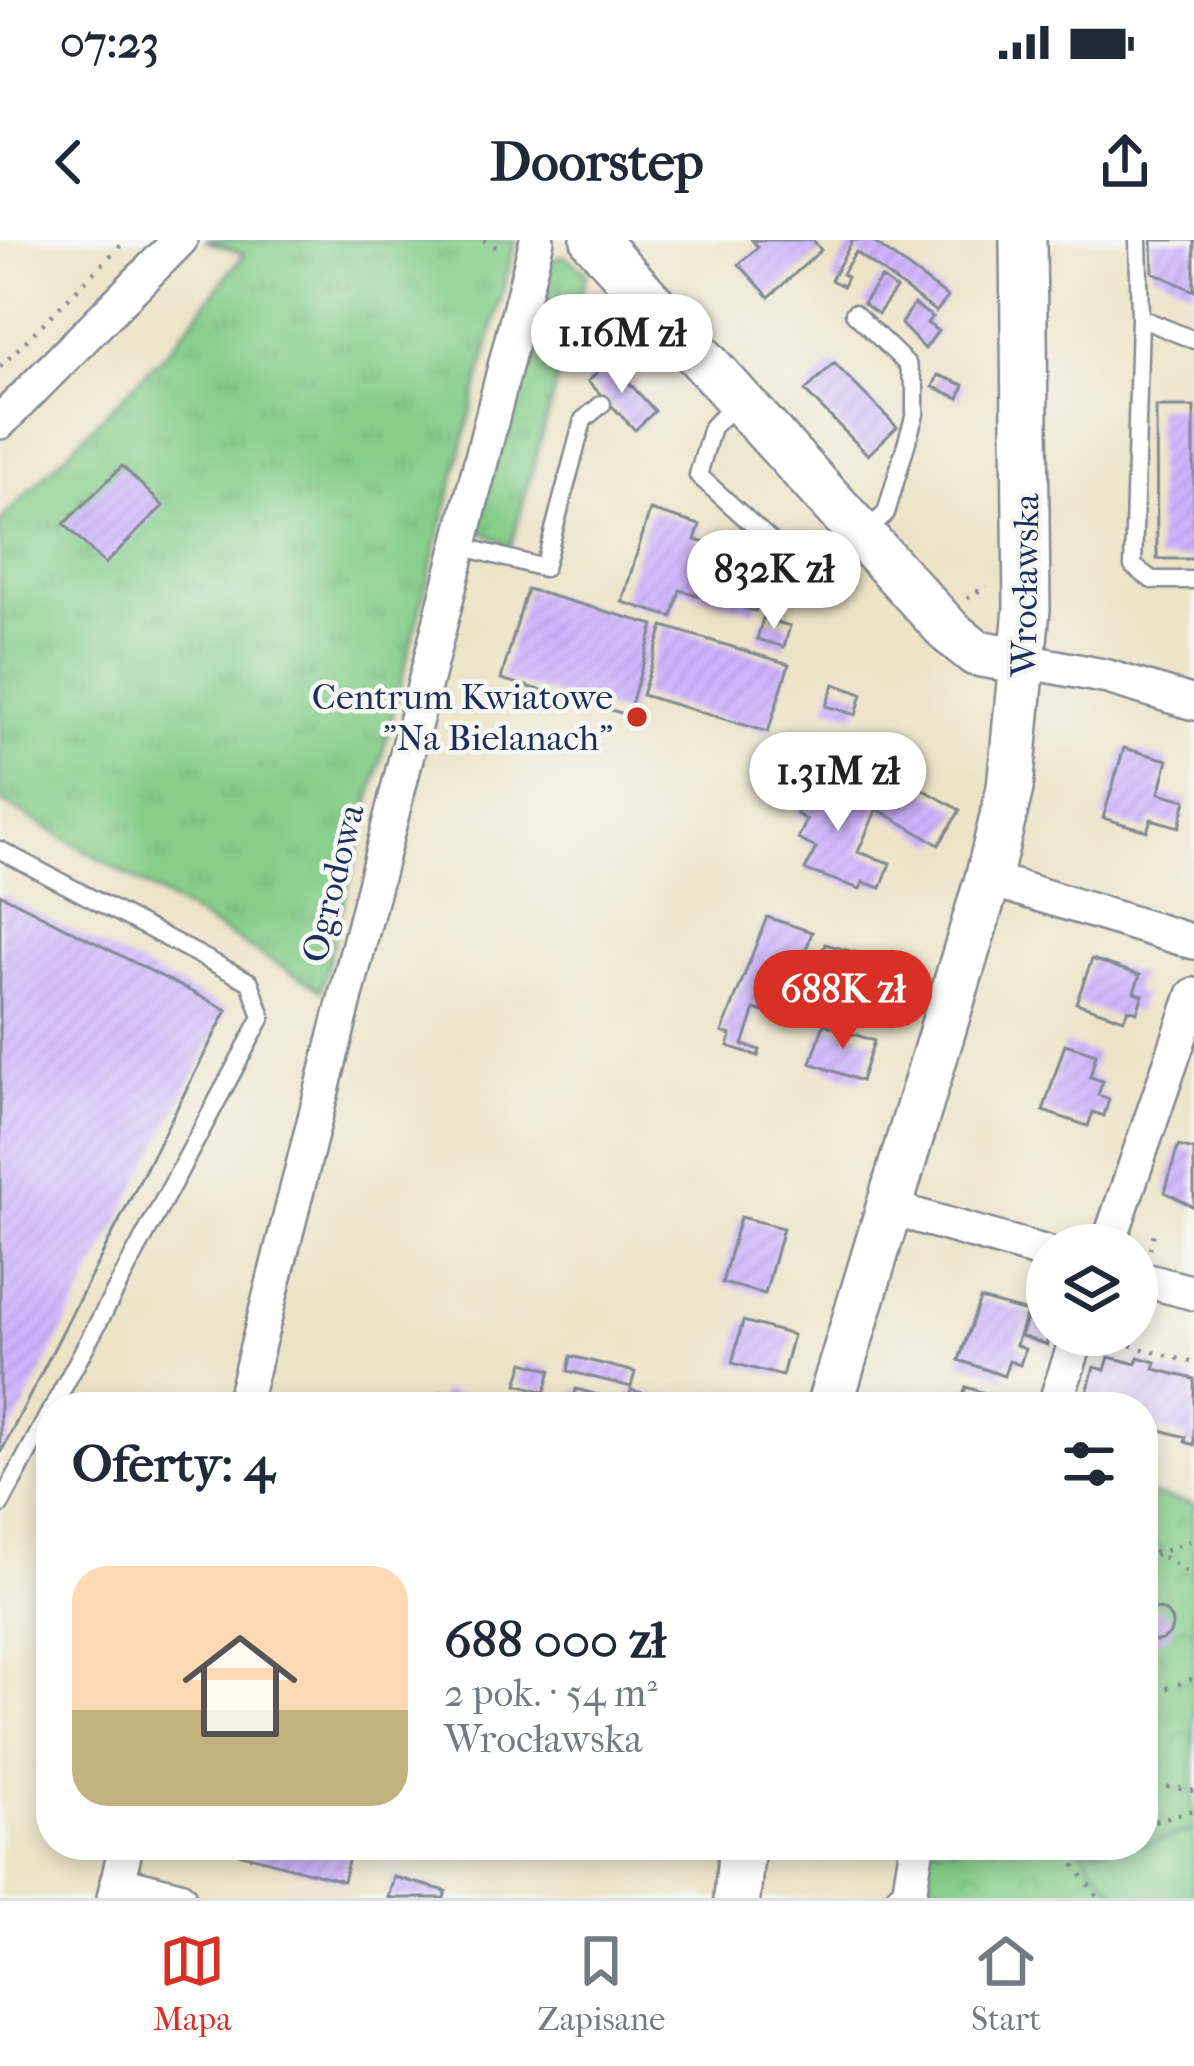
<!DOCTYPE html>
<html lang="pl">
<head>
<meta charset="utf-8">
<style>
  body { margin:0; font-family:"IM FELL French Canon",serif; background:#f6f6f7; color:#1f2937; height:100vh; display:flex; flex-direction:column; font-size:45px; white-space:nowrap }
  * { box-sizing:border-box; margin:0 }
  p { font-size:39px; color:#747a83 }
  .icon { flex:none; width:66px; height:66px; fill:none; stroke:currentColor; stroke-width:2; stroke-linecap:round; stroke-linejoin:round }
  .map { position:relative; flex:1; overflow:hidden }
  .details { position:absolute; left:36px; top:1152px; width:1122px; height:468px; display:flex; flex-direction:column; background:#fff; border-radius:48px; box-shadow:0 6px 18px #0003 }
  .details>* { flex:none }
  .controls { position:absolute; left:1026px; top:984px; display:grid; gap:24px }
  .controls a { display:grid; place-items:center; width:132px; height:132px; border-radius:50%; background:#fff; box-shadow:0 6px 18px #0003; font-size:60px }
  .price { position:absolute; translate:-50% -102px; padding:0 27px; border-radius:42px; background:#fff; color:#222; font-size:39px; line-height:78px; filter:drop-shadow(0 3px 6px #0008) }
  .price::after { content:''; position:absolute; left:50%; top:72px; width:36px; height:27px; margin-left:-18px; background:inherit; clip-path:polygon(0 0,100% 0,50% 100%) }
  .price.on { background:#d93025; color:#fff }
  ul { padding:0; list-style:none }
  li { display:flex; align-items:center; gap:36px; height:300px; padding:0 36px }
  li span { display:grid; place-items:center; flex:none; width:336px; height:240px; border-radius:36px; color:#555 }
  li>.icon { margin-inline-start:auto }
  span .icon { width:144px; height:144px; fill:#fffc; stroke-width:1 }
  li b { font-size:51px }
  h2 { display:flex; justify-content:space-between; align-items:center; height:144px; padding:0 36px; font-size:51px }
  .status { display:flex; justify-content:space-between; align-items:center; height:84px; padding:0 60px; background:#fff; direction:ltr }
  .status svg { height:33px; fill:currentColor }
  header { display:flex; justify-content:space-between; align-items:center; height:156px; padding:0 36px; background:#fff; font-size:54px; font-weight:700 }
  .tab-bar { display:flex; justify-content:space-around; align-items:center; height:168px; border-top:3px solid #e0e1e3; background:#fff; font-size:33px; color:#747a83 }
  .tab-bar a { display:grid; justify-items:center; gap:6px }
  .tab-bar .on { color:#d93025 }
  .map>svg:first-child { display:block }
</style>
</head>
<body>
<div class="status"><b>07:23</b><svg viewBox="0 0 49 12"><path d="M0 12V9h3v3zM5 12V6h3v6zM10 12V3h3v9zM15 12V0h3v12zM26 1h20v11H26zM47 4h2v5h-2z"/></svg></div>
<header><svg class="icon" aria-label="back" viewBox="0 0 24 24"><path d="M15 5l-7 7 7 7"/></svg>Doorstep<svg class="icon" aria-label="share" viewBox="0 0 24 24"><path d="M12 15V3M7 8l5-5 5 5M5 13v7h14v-7"/></svg></header>
<div class="map">
<svg width="1194" height="1658" viewBox="0 0 1194 1658">
  <defs>
    <pattern id="grass-tufts" width="24" height="20" patternUnits="userSpaceOnUse" patternTransform="scale(3)"><rect width="24" height="20" fill="#86ce8a"/><path d="M3 7l-1-3M5 7V3M7 7l1-3M15 17l-1-3M17 17v-4M19 17l1-3" fill="none" stroke="#73b17a"/></pattern>
    <pattern id="park-crowns" width="20" height="18" patternUnits="userSpaceOnUse" patternTransform="scale(3)"><rect width="20" height="18" fill="#86ce8a"/><path d="M2 6a3 3 0 1 1 6 0M12 15a3 3 0 1 1 6 0" fill="none" stroke="#73b17a"/></pattern>
    <pattern id="building-hatch" width="6" height="6" patternUnits="userSpaceOnUse" patternTransform="scale(3)"><rect width="6" height="6" fill="#cfb3ff"/><path d="M-1 1l2-2M0 6l6-6M5 7l2-2" fill="none" stroke="#b19add"/></pattern>
  </defs>
  <rect width="100%" height="100%" fill="#f6f6f2"/>
  <filter id="ink" filterUnits="userSpaceOnUse"><feTurbulence type="fractalNoise" baseFrequency=".00833" numOctaves="2"/><feDisplacementMap in="SourceGraphic" scale="24" xChannelSelector="R" yChannelSelector="G"/><feConvolveMatrix kernelMatrix="1 2 1 2 8 2 1 2 1" color-interpolation-filters="sRGB"/></filter>
  <filter id="wash" filterUnits="userSpaceOnUse"><feTurbulence type="fractalNoise" baseFrequency=".004" numOctaves="4" result="noise"/><feDisplacementMap in="SourceGraphic" scale="48" xChannelSelector="R" yChannelSelector="G"/><feGaussianBlur stdDeviation="2.7" result="paint"/><feColorMatrix in="noise" values="0 0 0 0 0 0 0 0 0 0 0 0 0 0 0 0 0 1.4 0 .05"/><feComposite in="paint" operator="in"/></filter>
  <g filter="url(#wash)">
    <rect width="100%" height="100%" fill="#ede4c8"/>
    <path fill="url(#grass-tufts)" stroke="#507e74" stroke-width="3" d="M204,0H516L321,750L0,560V281L174,104L244,14Z
      M563,15L587,32L511,306L479,290L543,37L549,23Z"/>
    <path fill="url(#park-crowns)" stroke="#507e74" stroke-width="3" d="M1143,1253L1194,1264V1658H932L928,1605H1143Z"/>
    <path fill="#86ce8a" stroke="#507e74" stroke-width="3" d="M1194,1590V1658H1120L1080,1609L1143,1605Z"/>
    <g id="blocks">
      <path fill="url(#building-hatch)" d="M752,0H813L821,10L769,57L739,24L758,7Z
        M853,0H871L948,57L936,72L856,12L842,34L847,37L843,46L831,40Z
        M1152,0H1194V51L1153,32Z
        M881,38L896,49L878,74L863,63Z
        M914,64L932,77L927,83L938,91L925,109L901,84Z
        M609,121L655,171L635,190L588,141Z
        M834,123L897,187L868,215L805,151Z
        M938,135L964,145L959,158L933,147Z
        M1156,167H1194V319H1157Z
        M122,226L163,266L105,324L64,284Z
        M650,270L700,285L695,300L769,321L755,371L680,350L672,377L622,362Z
        M527,349L654,385L628,475L501,439Z
        M763,378L790,386L784,407L757,399Z
        M663,386L789,424L768,492L642,455Z
        M834,444L862,454L856,475L826,466Z
        M1124,508L1168,520L1159,553L1186,560L1179,587L1151,579L1147,591L1103,578Z
        M879,525L960,570L939,605L879,570L884,561L865,549Z
        M801,531L878,566L858,612L890,623L881,648L863,642L860,649L805,630L816,608L798,599L807,580L797,574L807,549L796,544Z
        M0,654L227,770L0,1214Z
        M767,677L812,692L784,778L755,769L743,805L760,810L758,816L728,806L731,795L722,792Z
        M825,704L901,725L897,737L850,724L843,744L827,739L819,724Z
        M1092,719L1140,735L1134,752L1143,755L1137,772L1128,769L1124,779L1076,763Z
        M824,784L874,801L861,841L811,823Z
        M1065,804L1096,814L1090,837L1103,841L1098,855L1109,859L1104,876L1093,872L1088,886L1043,871Z
        M1178,906L1194,910V967L1165,952Z
        M740,977L783,988L765,1054L722,1043Z
        M980,1059L1027,1072L1016,1105L1025,1109L1020,1125L1009,1121L1004,1136L959,1120Z
        M1029,1074L1047,1081V1105L1021,1096Z
        M743,1081L793,1095L782,1136L732,1123Z
        M571,1116L635,1132L631,1147L568,1131Z
        M1109,1117L1136,1124L1138,1117L1156,1122L1154,1129L1194,1139V1205L1185,1202L1186,1197L1143,1185V1167H1083L1094,1127L1105,1130Z
        M524,1122L551,1130L545,1152L517,1144Z
        M966,1147L996,1157L993,1167H959Z
        M576,1149L628,1163L631,1150L681,1163L679,1167H572Z
        M442,1151L498,1165V1167H438Z
        M1140 1385a16 16 0 1 1 32 0a16 16 0 1 1-32 0Z
        M208,1605H352L343,1641Z
        M394,1637L446,1651L444,1658H388Z"/>
    </g>
  </g>
  <g filter="url(#ink)">
    <use href="#blocks" fill-opacity="0" stroke="#848a93" stroke-width="3"/>
    <g fill="none" stroke-linecap="round" stroke-linejoin="round">
      <defs>
        <path id="lane" d="M1138,0L1140,78
          M1194,100L1140,78L1133,326L1152,340H1194
          M737,162L712,187L698,235L814,340L886,273L915,174V147L907,124L854,73
          M457,305L544,328L583,180L602,164
          M0,610L250,742L262,777L53,1167
          M0,1265L51,1170"/>
        <path id="street" d="M0,182L180,0
          M1025,421L1108,437L1194,463
          M988,639L1194,702
          M886,967L1047,1013
          M1108,1005L1194,755
          M1137,1038L1194,1053
          M242,1167L537,0
          M1054,1167L1078,1095
          M117,1642L179,1658
          M114,1658L126,1605
          M903,1658L909,1654L917,1605"/>
        <path id="secondary" d="M594,0L950,392L976,413L1025,421
          M829,1167L988,639L1010,548L1027,369L1023,0
          M737,1658L742,1605"/>
      </defs>
      <use href="#lane" stroke="#848a93" stroke-width="21"/>
      <use href="#street" stroke="#848a93" stroke-width="38"/>
      <use href="#secondary" stroke="#848a93" stroke-width="50"/>
      <path stroke="#848a93" stroke-width="4.5" stroke-dasharray="3 9" stroke-linecap="butt" d="M483,0L502,10
        M0,127L126,0
        M967,359L987,345
        M1150,1009L1154,992
        M1107,1099L1194,1123
        M1143,1304L1194,1336
        M1143,1320L1194,1299
        M1143,1449L1162,1450L1194,1438
        M1143,1543L1194,1551
        M1143,1584L1194,1570
        M1060,1605L1098,1658"/>
      <use href="#lane" stroke="#fff" stroke-width="16"/>
      <use href="#street" stroke="#fff" stroke-width="33"/>
      <use href="#secondary" stroke="#fff" stroke-width="45"/>
    </g>
  </g>
  <circle fill="#c8321e" stroke="#f6f6f2" stroke-width="4.5" cx="637" cy="477" r="12"/>
  <g text-anchor="middle" stroke-width="9" stroke-linejoin="round" paint-order="stroke">
    <g font-size="36" fill="#1b2f5e" stroke="#f6f6f2">
      <text transform="translate(1024 345) rotate(-89)" y="13">Wrocławska</text>
      <text transform="translate(332 643) rotate(-76)" y="13">Ogrodowa</text>
    </g>
    <g font-size="36" fill="#1b2f5e" stroke="#f6f6f2" text-anchor="end">
      <text x="613" y="469">Centrum Kwiatowe<tspan x="613" dy="41">"Na Bielanach"</tspan></text>
    </g>
  </g>
</svg>
<div class="controls">
<a><svg class="icon" aria-label="layers" viewBox="0 0 24 24"><path d="M12 4l9 5-9 5-9-5zM3 14l9 5 9-5"/></svg></a>
</div>
<b class="price" style="left:622px;top:156px">1.16M zł</b>
<b class="price" style="left:774px;top:392px">832K zł</b>
<b class="price" style="left:838px;top:594px">1.31M zł</b>
<b class="price on" style="left:843px;top:812px">688K zł</b>
<section class="details">
<h2>Oferty: 4<svg class="icon" aria-label="filters" viewBox="0 0 24 24"><path d="M4 7h16M4 17h16"/><circle cx="9" cy="7" r="2"/><circle cx="15" cy="17" r="2"/></svg></h2>
<ul>
<li><span style="background:linear-gradient(#ffd9b3 60%,#c2b280 0)"><svg class="icon" aria-label="home" viewBox="0 0 24 24"><path d="M3 11l9-7 9 7M6 9v11h12V9"/></svg></span><div><b>688 000 zł</b><p>2 pok. · 54 m²</p><p>Wrocławska</p></div></li>
</ul>
</section>
</div>
<nav class="tab-bar">
<a class="on"><svg class="icon" aria-label="map" viewBox="0 0 24 24"><path d="M3 6l6-2 6 2 6-2v14l-6 2-6-2-6 2zM9 4v14M15 6v14"/></svg>Mapa</a>
<a><svg class="icon" aria-label="saved" viewBox="0 0 24 24"><path d="M7 4h10v16l-5-4-5 4z"/></svg>Zapisane</a>
<a><svg class="icon" aria-label="home" viewBox="0 0 24 24"><path d="M3 11l9-7 9 7M6 9v11h12V9"/></svg>Start</a>
</nav>
</body>
</html>
